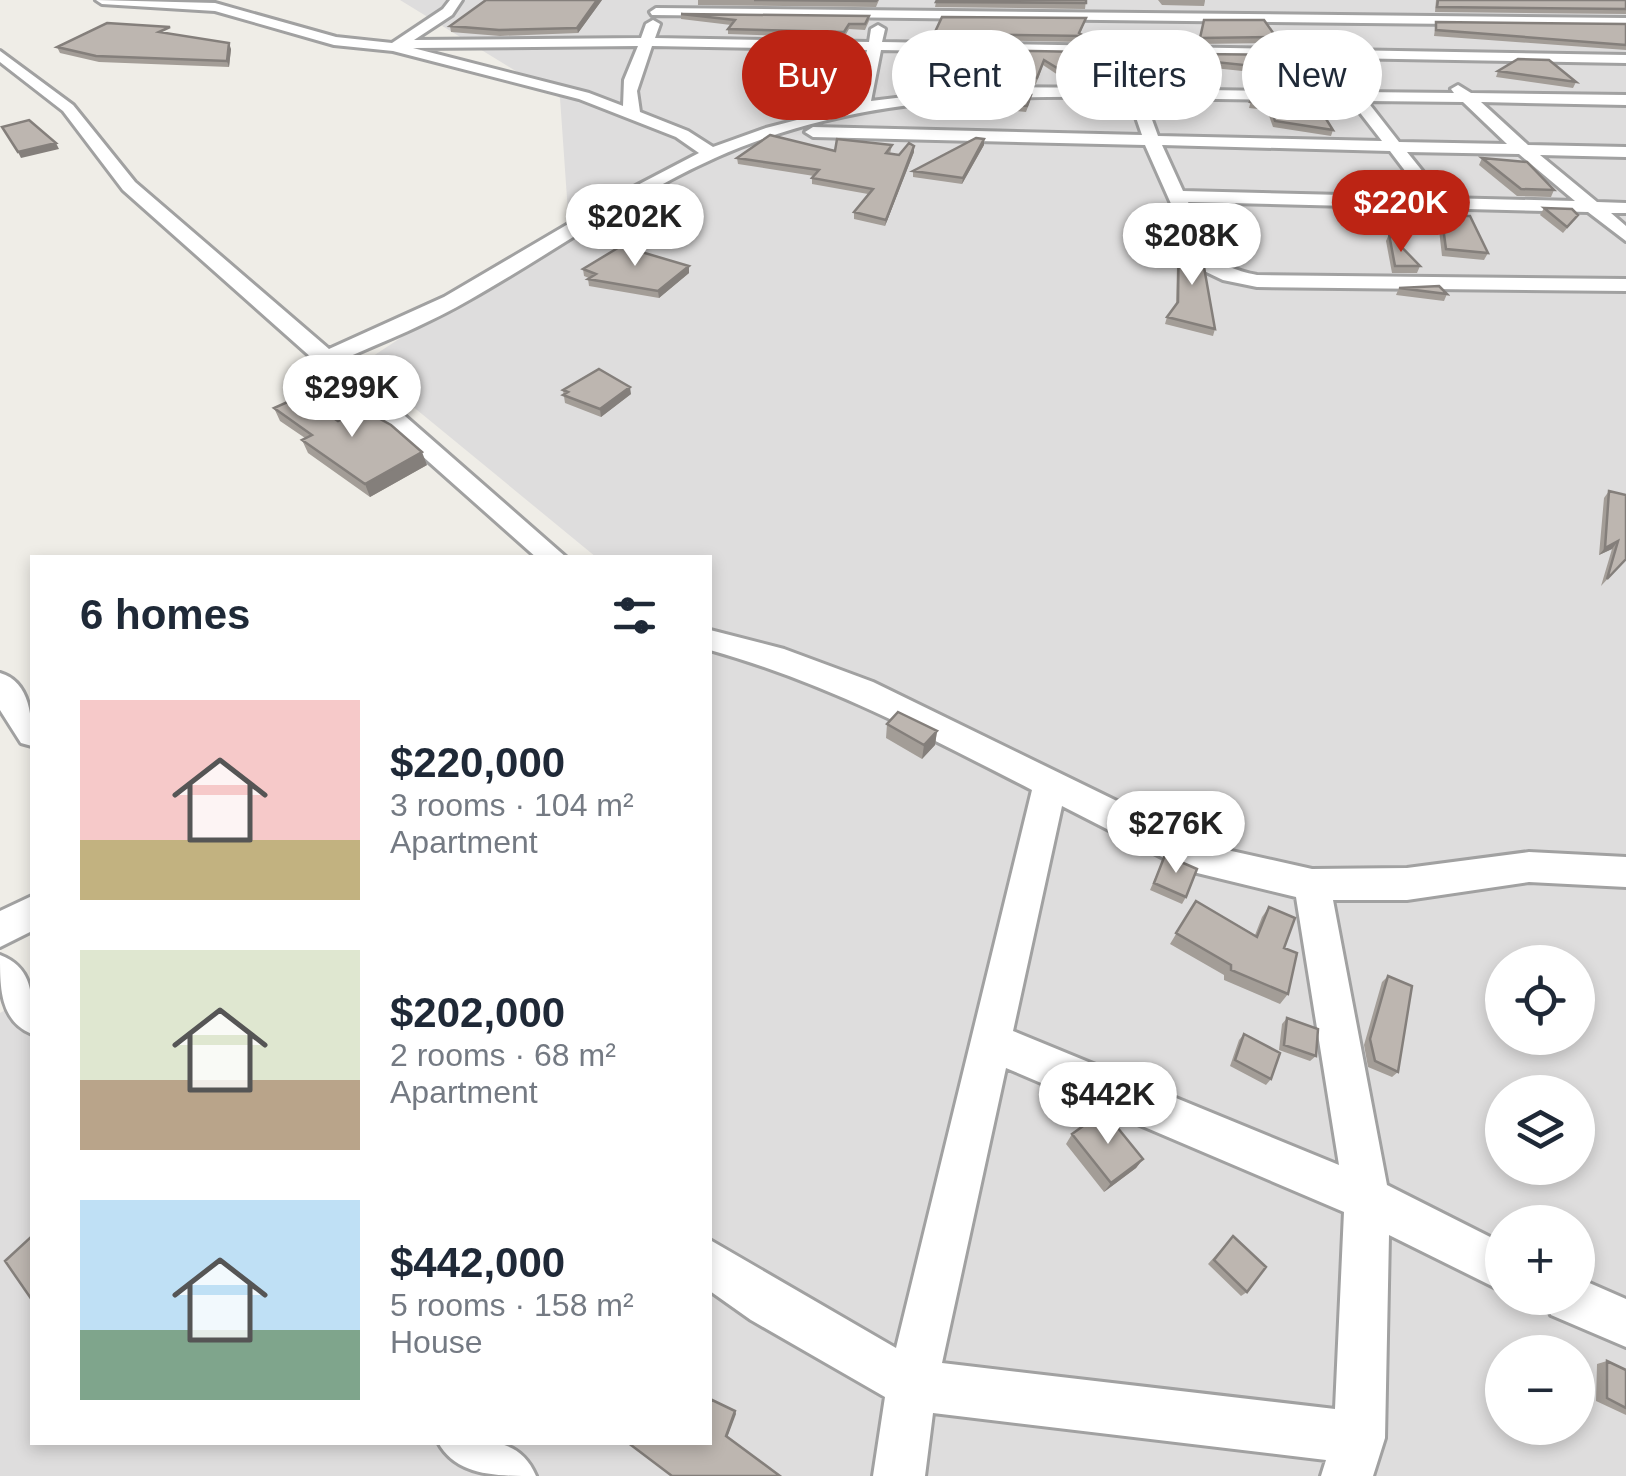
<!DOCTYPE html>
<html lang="en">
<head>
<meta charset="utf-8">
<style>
  body { margin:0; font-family:Helvetica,sans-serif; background:#f6f6f7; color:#1f2937; height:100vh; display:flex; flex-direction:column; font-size:38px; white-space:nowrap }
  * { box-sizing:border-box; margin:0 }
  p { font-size:32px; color:#747a83 }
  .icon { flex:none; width:55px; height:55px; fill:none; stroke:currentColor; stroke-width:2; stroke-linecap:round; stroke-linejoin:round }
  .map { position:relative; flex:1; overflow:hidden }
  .details { position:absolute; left:30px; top:555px; width:682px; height:890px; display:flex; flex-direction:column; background:#fff; border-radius:0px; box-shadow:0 5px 15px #0003 }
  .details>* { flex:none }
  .hud { position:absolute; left:742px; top:30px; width:732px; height:90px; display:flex; gap:20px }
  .tools { position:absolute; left:1485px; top:945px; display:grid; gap:20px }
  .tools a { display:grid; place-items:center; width:110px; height:110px; border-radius:50%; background:#fff; box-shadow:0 5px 15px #0003; font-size:50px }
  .price { position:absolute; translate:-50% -85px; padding:0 22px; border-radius:35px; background:#fff; color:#222; font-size:32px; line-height:65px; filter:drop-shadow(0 2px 5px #0008) }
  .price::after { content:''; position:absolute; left:50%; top:60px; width:30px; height:22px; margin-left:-15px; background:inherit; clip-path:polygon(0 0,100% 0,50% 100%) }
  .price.selected { background:#bc2414; color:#fff }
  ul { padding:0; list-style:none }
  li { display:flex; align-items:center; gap:30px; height:250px; padding:0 50px }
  li span { display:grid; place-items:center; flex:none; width:280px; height:200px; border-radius:0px; color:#555 }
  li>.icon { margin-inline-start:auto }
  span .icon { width:120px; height:120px; fill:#fffc; stroke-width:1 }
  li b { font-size:42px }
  h2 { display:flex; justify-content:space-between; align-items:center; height:120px; padding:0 50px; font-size:42px }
  .chip { padding:0 35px; border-radius:45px; background:#fff; box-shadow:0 5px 15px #0003; font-size:35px; line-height:90px }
  .chip.selected { background:#bc2414; color:#fff }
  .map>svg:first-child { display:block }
</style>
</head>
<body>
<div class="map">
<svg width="1626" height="1476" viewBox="0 0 1626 1476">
  <rect width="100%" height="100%" fill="#efede7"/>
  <path fill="#dedddd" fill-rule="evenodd" d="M400,0H1626V1476H0V1013L32,995V1442H710V558L596,557L361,364L569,227L560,98ZM1502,962H1578V1038H1502ZM1502,1092H1578V1168H1502ZM1502,1222H1578V1298H1502ZM1502,1352H1578V1428H1502Z"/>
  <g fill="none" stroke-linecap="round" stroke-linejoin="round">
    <defs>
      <path id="minor" d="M96,0L215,3L336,37L392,43L443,9L450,0H462L452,15L414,40L641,38L646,24L653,20L660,24L655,38L869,42L871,29L878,25L885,29L882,42L1626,55V63L881,50L871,101L987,87L1126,88L1122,77L1129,73L1134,74L1141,89L1344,92L1339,84L1346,80L1360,92L1454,93L1451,89L1458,85L1471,93L1626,95V105L1481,102L1528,145L1626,147V157L1540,155L1597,202L1626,203V213H1611L1626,226V241L1588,212L1188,202C1208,245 1205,265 1257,275L1626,279V291L1257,287L1223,280L1200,269L1145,145L813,137L805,132L813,127L1142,135L1129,97C993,96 871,96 741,147C645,185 561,248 471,299C430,323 385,341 341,360L567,558H537L123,190L63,111L0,62V51L73,105L135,182L329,349L444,297L609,200L699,153L676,137L579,99L393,51L334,45L215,11L102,4ZM638,46L624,80L623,106L589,93L413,48ZM652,46L867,50L855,105L766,128L713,147L688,131L640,112L637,91ZM1144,98L1351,101L1382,141L1158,136ZM1367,101L1463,102L1507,144L1399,142ZM1162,145L1390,151L1425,197L1183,191ZM1407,152L1519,154L1575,201L1444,198Z
        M656,8L1626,18V26L652,15L650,12Z
        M710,630L784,649L873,682L1209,846L1312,869L1407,868L1529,852L1626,857V887L1529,882L1407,900H1333L1387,1185L1502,1243V1291L1389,1235L1385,1438L1373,1476H1321L1326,1460L933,1413L925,1476H873L885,1397L751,1320L710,1291V1240L896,1348L1032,790C924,735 827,683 710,650ZM1062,806L1189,871L1296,897L1339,1165L1013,1031ZM1006,1068L1344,1212L1335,1409L942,1363Z
        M0,673C31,682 32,719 32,746L21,743L0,710Z
        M32,896V931L0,947V911Z
        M0,955C36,969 32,1000 32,1034C0,1021 0,988 0,955Z
        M1578,1278L1626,1299V1347L1551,1315L1544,1298H1578Z
        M438,1442C479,1442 518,1433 536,1476C496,1476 456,1476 438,1442Z"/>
    </defs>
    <use href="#minor" stroke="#a1a1a1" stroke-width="6"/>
    <use href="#minor" fill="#fff" fill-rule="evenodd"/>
  </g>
  <path fill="#a39d97" d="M602,0L578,33L500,36L451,32L450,26Z
    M698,0H879L876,7L698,5Z
    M1086,0L1085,9L935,7L936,2Z
    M1158,0H1205V1L1204,6L1162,5Z
    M1436,0H1626V14L1435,12Z
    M681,14L869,16V21L865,30L849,29L844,38L728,34V29L731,25L681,19Z
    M1086,18L1080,34L1084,36L1083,42L934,39V34Z
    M1204,20L1276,37L1274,43L1198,44Z
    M1436,22L1626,24V50L1434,36Z
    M172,33L170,34L231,49L229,67L99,62L60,53L57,47Z
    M1088,52L1092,73L1091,79L1061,77L1043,65L1036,84L987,83L941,89L943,72L920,70V65Z
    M836,53L828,66L755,64V58Z
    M1197,54L1287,55L1303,82L1301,88L1257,87L1262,73L1194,66Z
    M1498,71L1576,82L1573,88L1496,77Z
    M1252,97L1333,130L1331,136L1273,127L1267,110L1249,108Z
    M939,100L1030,101L1026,112L986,108V112L938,109Z
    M984,139V145L962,184L913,177V171Z
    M892,145L890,154L899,155L914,146V152L885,226L854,219V212L868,194L812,184V178L814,176L738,164L737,158Z
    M1482,158L1554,190L1551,197L1517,196L1479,165Z
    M1440,205L1464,216L1488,253L1484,260L1442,256L1437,212Z
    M1544,208L1578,215L1563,233L1540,215Z
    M1179,221L1215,329L1213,336L1165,324L1167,317L1176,304L1178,228Z
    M1389,234L1420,266L1417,273H1392L1386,241Z
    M583,269L689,273L659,298L589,286L588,279L589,278L584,276Z
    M1399,288L1447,294L1444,301L1396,295Z
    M563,390L631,394L601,417L565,403Z
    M274,408L338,421L427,465L370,497L308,453L302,440L305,438L280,421Z
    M1609,491L1626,559L1601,586L1612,549L1599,555L1604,498Z
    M887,724L937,731L935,745L922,759L886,738Z
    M1165,855L1186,897L1182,904L1150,890Z
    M1196,901L1255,935L1262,917L1269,907L1284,948L1288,994L1280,1004L1224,980V975L1170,944Z
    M1388,976L1398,1072L1392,1077L1368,1067L1364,1045L1382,982Z
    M1287,1018L1316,1056L1310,1061L1279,1050L1282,1024Z
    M1244,1034L1271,1079L1266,1085L1230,1066L1239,1040Z
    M1072,1134L1143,1159L1136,1168L1104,1192L1066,1144Z
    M1233,1236L1247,1292L1241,1296L1208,1264Z
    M1607,1361L1626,1370V1415L1596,1401L1597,1364Z"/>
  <path fill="#847f7b" d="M597,0H602L578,33L577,28Z
    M229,43L231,49L229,67L227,61Z
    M836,48V53L828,66V61Z
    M987,77V83L941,89V83Z
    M984,139V145L962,184L963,178Z
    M56,143L59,149L21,158L18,152Z
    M914,146V152L885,226L886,220Z
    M689,266V273L659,298L658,291Z
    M630,387L631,394L601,417L600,409Z
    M422,452L427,465L370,497L365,484Z
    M1618,541L1612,549L1599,555L1605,548Z
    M937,731L935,745L922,759L924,745Z
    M1143,1159L1136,1168L1104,1192L1111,1183Z
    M735,1411L736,1414L727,1438L726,1436Z"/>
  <path fill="#bdb6b0" stroke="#847f7b" stroke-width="2.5" d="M486,0H597L577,28L499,30L450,26Z
    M754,0H877L876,1Z
    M937,0H1086V3L936,2Z
    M1438,0H1626V9L1437,7Z
    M681,14L869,16L865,24H849L844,32L728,29L735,20Z
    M942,17L1086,18L1079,33L1084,36L934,34Z
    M1204,20H1264L1276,37L1200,38Z
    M1436,22L1626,24V45L1436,30Z
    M107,23L170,27L159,32L229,43L227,61L96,56L57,47Z
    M759,46L836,48L828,61L755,58Z
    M927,49L1088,52L1092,73L1062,71L1044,60L1037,78L987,77L941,83L944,66L920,65Z
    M1197,54L1287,55L1303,82L1259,81L1264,67L1195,60Z
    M1518,59L1549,60L1576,82L1498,71Z
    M1031,95L1027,106L986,102V106L938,103L939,100Z
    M1252,97L1313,98L1333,130L1275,121L1269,104L1250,102Z
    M29,120L56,143L18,152L2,127Z
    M770,135L835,151L837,139L892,145L886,153L899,155L909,143L914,146L886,220L854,212L873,189L812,178L819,170L737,158Z
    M976,138L984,139L963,178L913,171Z
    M1482,158L1527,162L1554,190L1521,189Z
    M1440,205L1456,206L1464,216H1470L1488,253L1446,249Z
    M1544,208L1572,209L1578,215L1567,227Z
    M1179,221L1199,264L1204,267L1215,329L1167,317L1178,302Z
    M1389,234L1420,266H1395Z
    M621,246L689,266L658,291L588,279L596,274L583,269Z
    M1439,286L1447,294L1399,288Z
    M599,369L630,387L600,409L563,395L568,392L563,390Z
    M301,396L338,421L362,409L391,425L422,452L365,484L302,440L312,435L274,408Z
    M1609,491L1626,495V559L1607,579L1618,541L1605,548Z
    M898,712L937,731L924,745L887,724Z
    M1165,855L1197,869L1186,897L1154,883Z
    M1196,901L1257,937L1269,907L1295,918L1284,948L1297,953L1288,994L1231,970V965L1176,933Z
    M1388,976L1412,986L1398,1072L1375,1061L1370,1039Z
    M1287,1018L1318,1029L1316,1056L1284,1045Z
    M1244,1034L1280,1053L1271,1079L1235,1060Z
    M1104,1111L1143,1159L1111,1183L1072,1134Z
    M32,1236V1300L5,1261Z
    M1233,1236L1266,1267L1247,1292L1214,1260Z
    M1607,1361L1626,1370V1408L1607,1398Z
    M710,1399L735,1411L726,1436L780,1476H672L627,1442H710Z"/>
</svg>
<div class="tools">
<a><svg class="icon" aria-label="locate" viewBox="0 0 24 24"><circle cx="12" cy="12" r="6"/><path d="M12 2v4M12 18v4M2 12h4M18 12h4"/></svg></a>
<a><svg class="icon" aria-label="layers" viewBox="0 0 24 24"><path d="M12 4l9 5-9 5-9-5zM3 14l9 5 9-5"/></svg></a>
<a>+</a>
<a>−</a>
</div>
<b class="price selected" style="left:1401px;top:255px">$220K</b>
<b class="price" style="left:635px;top:269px">$202K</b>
<b class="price" style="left:1192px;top:288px">$208K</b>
<b class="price" style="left:352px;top:440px">$299K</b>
<b class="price" style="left:1176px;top:876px">$276K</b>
<b class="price" style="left:1108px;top:1147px">$442K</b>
<div class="hud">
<a class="chip selected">Buy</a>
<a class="chip">Rent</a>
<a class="chip">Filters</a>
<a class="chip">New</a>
</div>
<section class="details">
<h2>6 homes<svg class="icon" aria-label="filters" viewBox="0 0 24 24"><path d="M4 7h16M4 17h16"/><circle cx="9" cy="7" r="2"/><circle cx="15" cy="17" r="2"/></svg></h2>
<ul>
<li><span style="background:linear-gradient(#f6c9c9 70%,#c2b280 0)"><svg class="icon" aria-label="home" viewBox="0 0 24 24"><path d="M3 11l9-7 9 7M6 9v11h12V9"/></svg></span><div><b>$220,000</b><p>3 rooms · 104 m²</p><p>Apartment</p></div></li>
<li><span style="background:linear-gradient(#dfe7d0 65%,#b9a48a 0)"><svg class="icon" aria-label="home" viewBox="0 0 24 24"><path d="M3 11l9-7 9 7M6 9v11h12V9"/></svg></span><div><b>$202,000</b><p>2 rooms · 68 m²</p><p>Apartment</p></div></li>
<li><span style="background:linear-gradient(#bfe0f5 65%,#7fa58c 0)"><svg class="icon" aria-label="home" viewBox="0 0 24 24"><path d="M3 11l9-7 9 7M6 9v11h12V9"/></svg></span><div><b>$442,000</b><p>5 rooms · 158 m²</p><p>House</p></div></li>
</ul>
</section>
</div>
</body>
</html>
